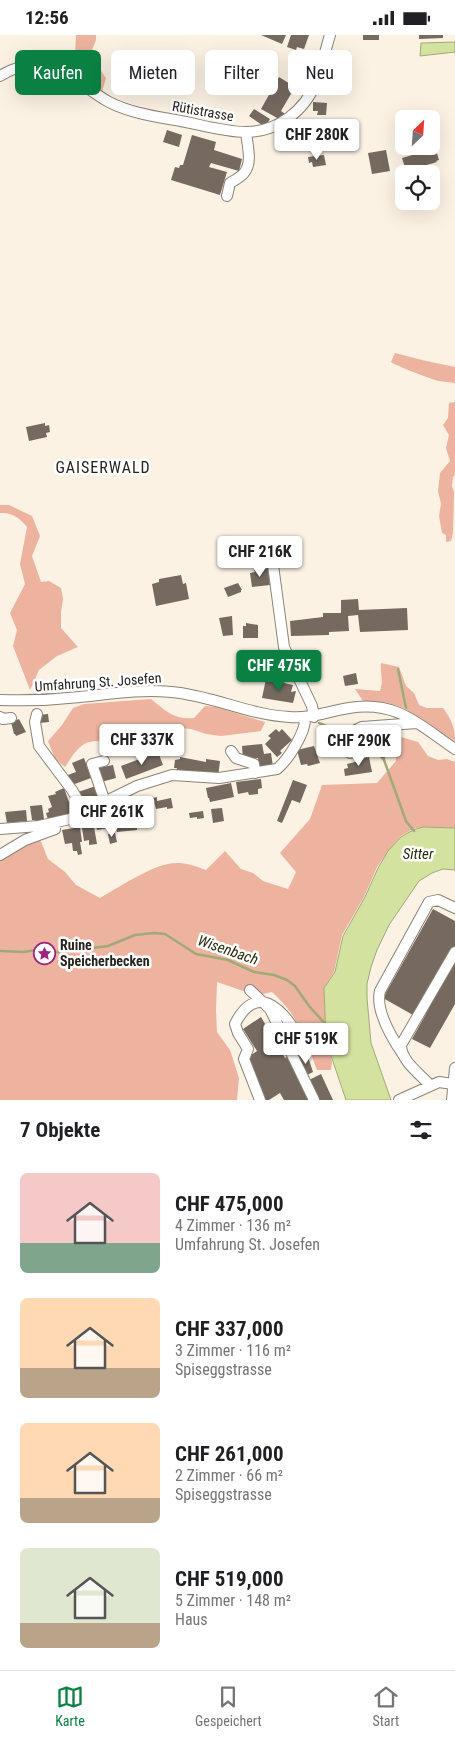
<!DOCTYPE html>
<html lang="de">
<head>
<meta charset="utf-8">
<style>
  body { margin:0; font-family:"Roboto Condensed",sans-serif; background:#f6f6f6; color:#202124; height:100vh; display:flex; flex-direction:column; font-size:19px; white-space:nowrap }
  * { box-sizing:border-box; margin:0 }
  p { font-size:16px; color:#757577 }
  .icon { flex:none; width:28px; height:28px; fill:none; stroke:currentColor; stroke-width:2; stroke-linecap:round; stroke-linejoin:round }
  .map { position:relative; height:1065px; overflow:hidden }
  .details { display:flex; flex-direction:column; background:#fff; flex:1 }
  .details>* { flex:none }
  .top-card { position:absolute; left:15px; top:15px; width:425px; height:45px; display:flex; gap:10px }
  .needle { width:32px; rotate:25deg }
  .buttons { position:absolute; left:395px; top:75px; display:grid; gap:10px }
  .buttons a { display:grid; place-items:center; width:45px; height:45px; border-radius:8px; background:#fff; box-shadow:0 5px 20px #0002; font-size:25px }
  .price { position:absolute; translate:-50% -42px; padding:0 11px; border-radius:5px; background:#fff; color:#222; font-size:16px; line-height:32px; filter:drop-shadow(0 1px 2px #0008) }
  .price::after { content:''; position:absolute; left:50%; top:30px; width:15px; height:11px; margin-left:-8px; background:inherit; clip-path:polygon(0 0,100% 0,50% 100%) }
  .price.selected { background:#0b8043; color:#fff }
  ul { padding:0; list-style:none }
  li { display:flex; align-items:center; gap:15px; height:125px; padding:0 20px }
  li span { display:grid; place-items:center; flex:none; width:140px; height:100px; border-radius:8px; color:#555 }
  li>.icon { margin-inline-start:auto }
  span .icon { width:60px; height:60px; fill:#fffc; stroke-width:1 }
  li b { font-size:21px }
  h2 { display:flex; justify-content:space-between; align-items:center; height:60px; padding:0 20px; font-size:21px }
  .pill { padding:0 18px; border-radius:8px; background:#fff; box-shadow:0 5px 20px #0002; font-size:18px; line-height:45px }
  .pill.selected { background:#0b8043; color:#fff }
  .status { display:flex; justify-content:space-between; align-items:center; height:35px; padding:0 25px; background:#fff; direction:ltr }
  .status svg { height:14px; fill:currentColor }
  .tabs { display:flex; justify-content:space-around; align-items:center; height:70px; border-top:1px solid #e0e0e0; background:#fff; font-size:14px; color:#757577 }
  .tabs a { display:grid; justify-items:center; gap:2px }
  .tabs .selected { color:#0b8043 }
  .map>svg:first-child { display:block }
</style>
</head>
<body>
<div class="status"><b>12:56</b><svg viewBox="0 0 49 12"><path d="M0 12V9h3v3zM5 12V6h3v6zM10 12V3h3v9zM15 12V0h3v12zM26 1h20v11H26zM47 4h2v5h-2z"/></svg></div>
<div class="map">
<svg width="455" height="1065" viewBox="0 0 455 1065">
  <rect width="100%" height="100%" fill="#fbf2e4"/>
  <path fill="#edb39f" d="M76,0H96C97,7 93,10 92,16C92,26 101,35 106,43L102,57L71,36L75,19Z
    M395,318L426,326L455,332V348C450,347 444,347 439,346C433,345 394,330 391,327Z
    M455,367V440L453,442L452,451L454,457L453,498L451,506L446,507V500L442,498L439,481L441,469L438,456L440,438L450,426L446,413L449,400L443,390L448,383L449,368Z
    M0,470H9L32,481L40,501L32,521L41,547L49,546L61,553L63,564L61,577V593L78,612L57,621L39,635L30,655L13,611L17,595L10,578L25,549L20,529L27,492C20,483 12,477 0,478Z
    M381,628L399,632L406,651L414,658L419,670L427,673H443C451,684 455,692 455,706L404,673L385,667L363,666L355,654L380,656C384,643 380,641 381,628Z
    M151,664C166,676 174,685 194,683L205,671L216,672L265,687L261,696L221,701L206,699L191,694L131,689L121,695L112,709C86,701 79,710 65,732L55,724L48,706L62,690L73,673L84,669Z
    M401,702L418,707L428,721L438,725L447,724L455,727V793L423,792L413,794L401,801L388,816L377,832L364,862L342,900L334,937L324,953L326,1002L332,1027L331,1035H317C305,1003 298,980 272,957L248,962L246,957L217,947L216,976L217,997L230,1015L239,1043L237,1065H0V825L8,819L40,804L48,824L65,837L76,850L100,863C113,855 125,848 138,841C165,827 177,823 206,835L225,816L241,834L253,838L263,846L288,854L296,837L280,818L310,784L322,750L377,748L396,726L395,713Z"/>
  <path fill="#d4e29f" stroke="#a0a978" d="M455,7V17L420,21L421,8Z
    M423,792L455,793V835L443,834L432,838L419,846L389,890L377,915L371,932L367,949V963L371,1008L391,1065H346L326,1006L324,953L335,937L343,901L365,862L378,833L388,816L401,802L413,795Z"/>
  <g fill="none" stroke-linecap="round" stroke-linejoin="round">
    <path stroke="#a0a978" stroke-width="2.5" d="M398,634L406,673
      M319,688L348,700
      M352,703L374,714L384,725L406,786L414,796
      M384,724V712L391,700
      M0,916L24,917L35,915L59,917L108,911L135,900L154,898L165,899L196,919L228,925L254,937L274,940L287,945L295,951L309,971L328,992"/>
  </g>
  <path fill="#756960" d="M261,0H286L282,9Z
    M291,0H309L304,14L297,12L296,15L287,12Z
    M363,0H379V5H363Z
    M419,0H443V3L419,4Z
    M279,42L295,52L281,76L285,79L279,84L261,74Z
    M313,67L327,68L326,80H317L318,76H313Z
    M254,74L270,84L265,92L249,81Z
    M309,89L310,102L278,106L277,92Z
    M167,95L182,100L179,112L163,107Z
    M192,100L216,107L214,115L242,124L239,136L211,128L209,132L227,137L220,160L171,145L175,132L179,133L180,130H183Z
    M433,114L436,115L439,125L436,126L437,127L406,136L402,123Z
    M386,115L390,136L372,139L368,118Z
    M324,120L326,130L313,132L312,127L309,128L308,122Z
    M45,388V391L49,390L50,397L46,398L47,402L29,406L26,392Z
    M268,533L270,550L252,552L250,538L255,537L254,535Z
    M181,540L183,549L186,548L189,564L156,571L152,549L159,547V544Z
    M238,548L242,555H241V557L228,562L224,553Z
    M358,564L359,575L407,573L408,595L360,597L358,580L348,581L349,596L329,597V600L291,601L290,586L323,582V578H341V565Z
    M232,581L233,600L223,601L219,583Z
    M246,588L258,590V603H243V591H246Z
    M278,616L279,632L264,634L263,619Z
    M356,638L358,649L345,651L343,641Z
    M266,644L293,650L291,657L296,656L293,668L262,663Z
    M48,679L49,687L39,688L38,680Z
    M19,684L26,697L16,701L15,699H14L11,687Z
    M276,694L279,697L282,694L292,705L280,716L282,718L277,722L265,709L271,703L268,701Z
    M262,709L264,719L271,718L273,732L259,734L258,723L243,725L242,711Z
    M314,711L320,728L308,731L307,729L301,730L297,715Z
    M158,717L163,730L126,744L121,731Z
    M180,722L206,727V724L220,726L218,742L176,736L177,733H174L175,725L180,724Z
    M369,722L372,737L345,741L344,734L348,733L347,729L359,726V724Z
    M84,723L91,743L72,750L68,740L76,737L72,728Z
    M113,730L116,743L101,747L98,733Z
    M261,744L262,753L258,754V759L249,760L248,757L238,759L236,747Z
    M293,745L307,750L300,768L292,765L282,788L277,786Z
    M231,748L234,762L210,767L209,763H208L206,753Z
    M96,751L100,763L82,769L78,757Z
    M64,753L69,767L76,764L81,776L49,788L46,778L49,777L48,774L52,772L48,761L56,759L55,757Z
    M157,762V766L171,763L173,773L167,774V772L156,774L153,763Z
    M42,770L44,784L35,787V785H32L30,771Z
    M222,773L224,786L213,788L211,774Z
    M129,774L133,785V791H137V795L117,797L112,778Z
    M26,775L27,786L7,788L5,777Z
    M203,776L204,783L197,784V782L190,783L189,778Z
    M106,779L108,793L97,795L96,790L93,791L91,783Z
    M80,792L82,807H80L82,819L78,820L77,816H73L72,808L65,809L62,795Z
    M94,792L97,809L89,810V805L84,806L82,793Z
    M115,798L117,807L110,809L108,799Z
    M433,874L455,886V969L430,1013L412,1004L426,979L417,974L413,980L383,963Z
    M261,982L285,1023L287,1022L311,1065H284L280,1058L269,1065H263L245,1024L257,1016L243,994Z
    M307,1019L313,1037L305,1041L298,1022Z
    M321,1039L333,1065H316L307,1046Z"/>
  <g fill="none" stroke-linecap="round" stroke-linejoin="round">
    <defs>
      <path id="minor" d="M0,41C21,28 47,25 68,39C82,48 94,59 109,67C132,79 160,82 186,87C205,91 226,97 246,97C277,97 305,76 316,47C322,32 325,16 330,0
        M227,161L230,148C235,145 241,142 244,138C253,128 247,109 246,97
        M273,530L284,612L312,671L314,682
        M0,665C27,666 53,665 80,662C110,659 140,654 171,657C211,660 249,680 289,682C311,684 328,676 349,673C396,665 418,689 455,714
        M37,679L35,687L39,711L72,755L85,777
        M0,682L3,684L11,683
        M231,716L236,723L254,729L255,738
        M350,718C345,706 351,696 362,692L417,688
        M104,726L92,729L105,767
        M0,794L39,791L70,784L137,751L172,740L219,743L277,734C288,725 306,697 305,683
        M0,820L25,805L55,794L54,788
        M250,955L270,974L314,1065
        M404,1021C393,1005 375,976 380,956L429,867L438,865L455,873
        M430,1050C420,1039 401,1026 401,1010L455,917
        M260,1065L244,1024L248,1014L238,998L235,989C256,947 282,973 299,1002
        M399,1065L439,1047L453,1049
        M452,1065L455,1033"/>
    </defs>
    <use href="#minor" stroke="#8b8376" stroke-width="12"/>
    <use href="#minor" stroke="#fff" stroke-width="10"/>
  </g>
  <defs>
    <symbol id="sight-ring" viewBox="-11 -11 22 22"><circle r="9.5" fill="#fff" stroke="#9d257d" stroke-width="1.5"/><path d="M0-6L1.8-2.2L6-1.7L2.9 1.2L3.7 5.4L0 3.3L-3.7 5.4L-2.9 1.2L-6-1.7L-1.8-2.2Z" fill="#9d257d"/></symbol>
  </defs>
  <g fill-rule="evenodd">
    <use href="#sight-ring" x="32" y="906" width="25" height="25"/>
  </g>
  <g text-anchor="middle" stroke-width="5" stroke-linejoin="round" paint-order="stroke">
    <g font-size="14" fill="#27231e" stroke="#fff">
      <text transform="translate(203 76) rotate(10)" y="5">Rütistrasse</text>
      <text transform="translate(98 647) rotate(-4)" y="5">Umfahrung St. Josefen</text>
    </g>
    <g font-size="14" font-weight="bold" fill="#27231e" stroke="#fff" text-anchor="start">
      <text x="60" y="915">Ruine<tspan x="60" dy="16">Speicherbecken</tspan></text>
    </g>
    <g font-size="15" font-style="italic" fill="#272c0f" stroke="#fff">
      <text x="418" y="824">Sitter</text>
      <text transform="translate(228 915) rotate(19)" y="5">Wisenbach</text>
    </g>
    <g font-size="16" letter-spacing="1" fill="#27231e" stroke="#fff">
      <text x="103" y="438">GAISERWALD</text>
    </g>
  </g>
</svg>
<div class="buttons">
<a><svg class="needle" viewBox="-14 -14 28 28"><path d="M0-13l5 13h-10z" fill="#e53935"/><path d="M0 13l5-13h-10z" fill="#757577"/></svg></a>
<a><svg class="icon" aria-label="locate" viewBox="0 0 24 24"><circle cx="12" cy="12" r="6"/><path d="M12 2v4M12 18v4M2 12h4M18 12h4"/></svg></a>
</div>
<b class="price" style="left:317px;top:126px">CHF 280K</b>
<b class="price" style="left:260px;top:543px">CHF 216K</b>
<b class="price selected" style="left:279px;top:657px">CHF 475K</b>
<b class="price" style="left:142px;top:731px">CHF 337K</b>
<b class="price" style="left:359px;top:732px">CHF 290K</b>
<b class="price" style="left:112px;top:803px">CHF 261K</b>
<b class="price" style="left:306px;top:1030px">CHF 519K</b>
<div class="top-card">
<a class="pill selected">Kaufen</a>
<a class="pill">Mieten</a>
<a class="pill">Filter</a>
<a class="pill">Neu</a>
</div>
</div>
<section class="details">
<h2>7 Objekte<svg class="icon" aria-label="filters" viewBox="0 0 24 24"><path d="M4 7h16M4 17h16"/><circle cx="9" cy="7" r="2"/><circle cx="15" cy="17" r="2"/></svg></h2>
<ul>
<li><span style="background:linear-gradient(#f6c9c9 70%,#7fa58c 0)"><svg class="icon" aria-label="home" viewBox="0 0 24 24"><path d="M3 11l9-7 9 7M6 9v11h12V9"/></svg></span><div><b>CHF 475,000</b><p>4 Zimmer · 136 m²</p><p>Umfahrung St. Josefen</p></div></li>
<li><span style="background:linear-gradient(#ffd9b3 70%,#b9a48a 0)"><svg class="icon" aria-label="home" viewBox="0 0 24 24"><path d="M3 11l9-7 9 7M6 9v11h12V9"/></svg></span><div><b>CHF 337,000</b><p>3 Zimmer · 116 m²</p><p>Spiseggstrasse</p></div></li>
<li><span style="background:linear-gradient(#ffd9b3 75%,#b9a48a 0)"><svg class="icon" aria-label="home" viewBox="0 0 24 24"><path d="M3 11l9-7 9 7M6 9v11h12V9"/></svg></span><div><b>CHF 261,000</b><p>2 Zimmer · 66 m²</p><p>Spiseggstrasse</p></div></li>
<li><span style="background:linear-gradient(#dfe7d0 75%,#b9a48a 0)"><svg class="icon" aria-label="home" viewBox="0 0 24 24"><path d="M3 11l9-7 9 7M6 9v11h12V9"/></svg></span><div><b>CHF 519,000</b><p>5 Zimmer · 148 m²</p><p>Haus</p></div></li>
</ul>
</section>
<nav class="tabs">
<a class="selected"><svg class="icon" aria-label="map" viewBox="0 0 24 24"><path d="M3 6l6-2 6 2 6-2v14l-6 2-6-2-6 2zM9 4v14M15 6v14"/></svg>Karte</a>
<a><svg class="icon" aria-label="saved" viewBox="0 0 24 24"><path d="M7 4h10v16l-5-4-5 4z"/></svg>Gespeichert</a>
<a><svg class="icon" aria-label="home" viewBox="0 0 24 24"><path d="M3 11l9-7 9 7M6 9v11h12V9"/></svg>Start</a>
</nav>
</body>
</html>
